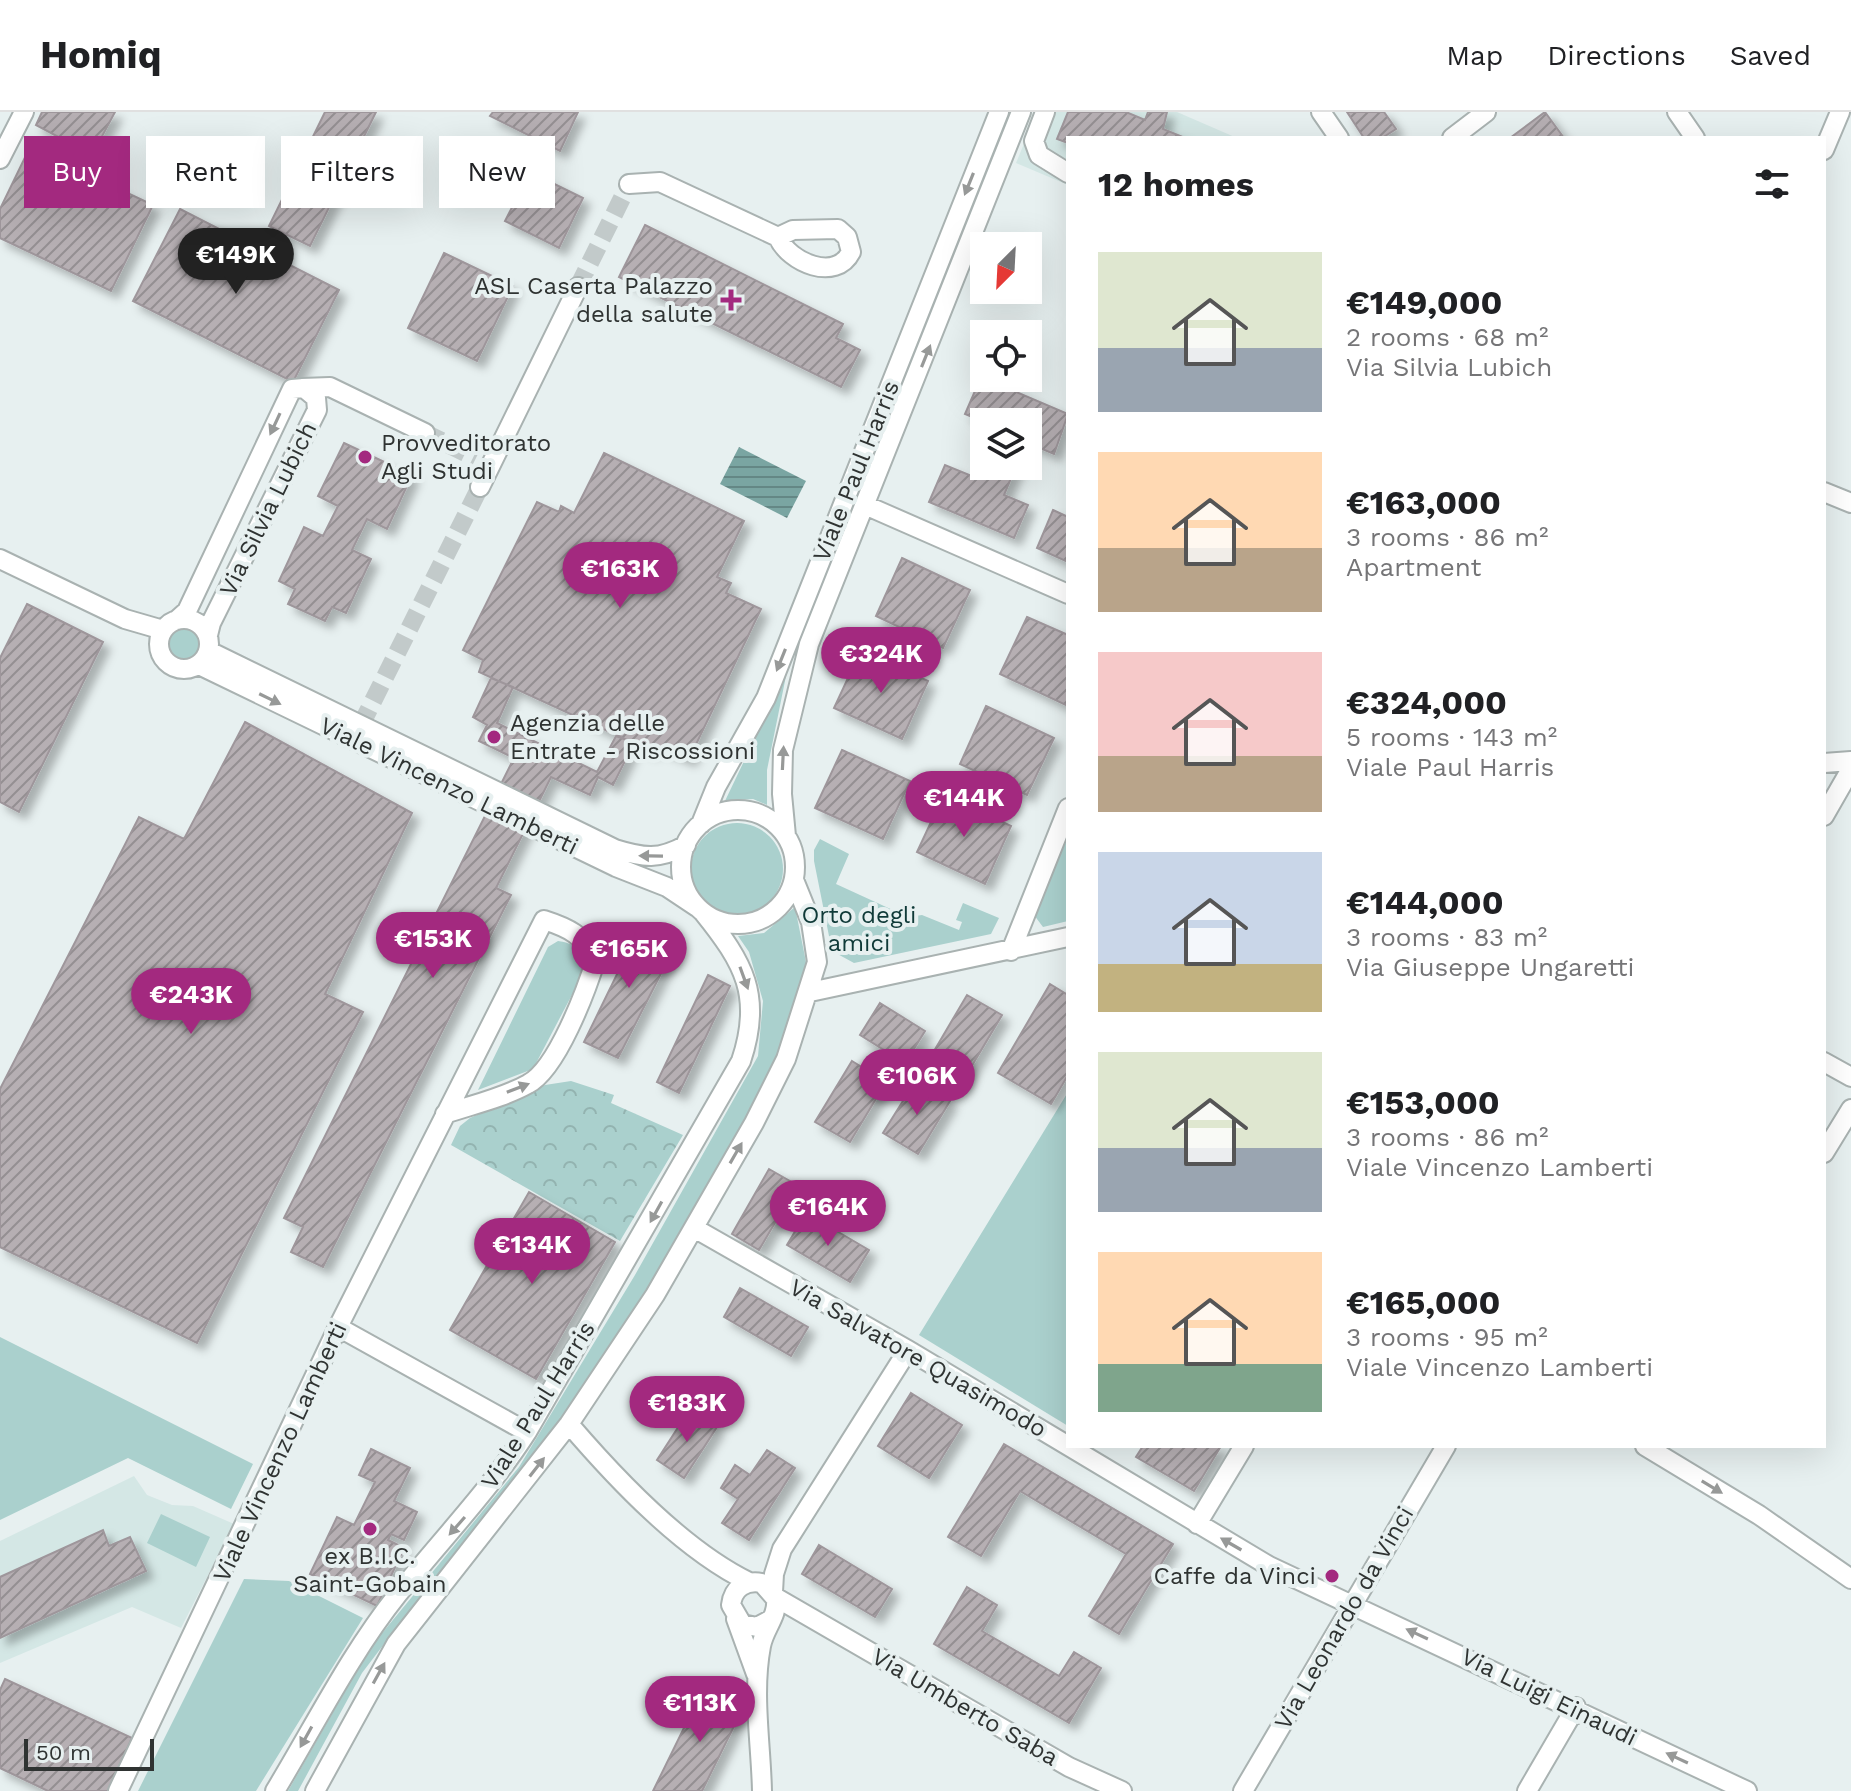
<!DOCTYPE html>
<html lang="en">
<head>
<meta charset="utf-8">
<style>
  body { margin:0; font-family:"Work Sans",sans-serif; background:#f6f6f6; color:#202124; height:100vh; display:flex; flex-direction:column; font-size:30px; white-space:nowrap }
  * { box-sizing:border-box; margin:0 }
  p { font-size:26px; color:#757577 }
  .icon { flex:none; width:44px; height:44px; fill:none; stroke:currentColor; stroke-width:2; stroke-linecap:round; stroke-linejoin:round }
  .map { position:relative; flex:1; overflow:hidden }
  .panel { position:absolute; left:1066px; top:24px; width:760px; height:1312px; display:flex; flex-direction:column; background:#fff; border-radius:0px; box-shadow:0 8px 32px #0002 }
  .panel>* { flex:none }
  .guide { position:absolute; left:24px; top:24px; width:760px; height:72px; display:flex; gap:16px }
  .needle { width:52px; rotate:204deg }
  .tools { position:absolute; left:970px; top:120px; display:grid; gap:16px }
  .tools a { display:grid; place-items:center; width:72px; height:72px; border-radius:0px; background:#fff; box-shadow:0 8px 32px #0002; font-size:40px }
  .scale { position:absolute; left:24px; bottom:20px; width:130px; box-sizing:border-box; padding-left:8px; border:4px solid #2f3332; border-top:0; font-size:22px; line-height:28px; white-space:nowrap; color:#2f3332; -webkit-text-stroke:6px #e7f0f0; paint-order:stroke }
  .price { position:absolute; translate:-50% -68px; padding:0 18px; border-radius:28px; background:#a3297f; color:#fff; font-size:26px; line-height:52px; filter:drop-shadow(0 2px 4px #0008) }
  .price::after { content:''; position:absolute; left:50%; top:48px; width:24px; height:18px; margin-left:-12px; background:inherit; clip-path:polygon(0 0,100% 0,50% 100%) }
  .price.selected { background:#222; color:#fff }
  ul { padding:0; list-style:none }
  li { display:flex; align-items:center; gap:24px; height:200px; padding:0 32px }
  li span { display:grid; place-items:center; flex:none; width:224px; height:160px; border-radius:0px; color:#555 }
  li>.icon { margin-inline-start:auto }
  span .icon { width:96px; height:96px; fill:#fffc; stroke-width:1 }
  li b { font-size:34px }
  h2 { display:flex; justify-content:space-between; align-items:center; height:96px; padding:0 32px; font-size:34px }
  .tag { padding:0 28px; border-radius:0px; background:#fff; box-shadow:0 8px 32px #0002; font-size:28px; line-height:72px }
  .tag.selected { background:#a3297f; color:#fff }
  header { display:flex; align-items:center; gap:48px; box-sizing:border-box; height:112px; padding:0 40px; background:#fff; border-bottom:2px solid #e0e0e0 }
  header strong { font-size:38px }
  nav { display:flex; gap:44px; margin-inline-start:auto; font-size:28px }
  .map>svg:first-child { display:block }
</style>
</head>
<body>
<header>
<strong>Homiq</strong>
<nav><a>Map</a><a>Directions</a><a>Saved</a></nav>
</header>
<div class="map">
<svg width="1851" height="1679" viewBox="0 0 1851 1679">
  <defs>
    <pattern id="park-crowns" width="20" height="18" patternUnits="userSpaceOnUse" patternTransform="scale(2)"><rect width="20" height="18" fill="#aad0cd"/><path d="M2 6a3 3 0 1 1 6 0M12 15a3 3 0 1 1 6 0" fill="none" stroke="#93b3b0"/></pattern>
    <pattern id="water-rules" width="6" height="5" patternUnits="userSpaceOnUse" patternTransform="scale(2)"><rect width="6" height="5" fill="#7aa5a2"/><path d="M0 2.5h6" fill="none" stroke="#648785"/></pattern>
    <pattern id="building-hatch" width="6" height="6" patternUnits="userSpaceOnUse" patternTransform="scale(2)"><rect width="6" height="6" fill="#b6afb3"/><path d="M-1 1l2-2M0 6l6-6M5 7l2-2" fill="none" stroke="#948f92"/></pattern>
    <filter id="shadow"><feDropShadow dx="7" dy="7" stdDeviation="4" flood-color="#0004"/></filter>
  </defs>
  <rect width="100%" height="100%" fill="#e7f0f0"/>
  <path fill="#d4e7e5" d="M1037,0H1177L1237,26H1068V73L1016,51Z
    M134,1364L147,1383L172,1393L193,1394L234,1412L181,1516L132,1495L0,1551V1429Z"/>
  <path fill="#aad0cd" d="M164 532a20 20 0 1 1 40 0a20 20 0 1 1-40 0Z
    M787,559L767,658V693L753,687L725,689Z
    M691 757a46 46 0 1 1 92 0a46 46 0 1 1-92 0Z
    M1068,725V809L1043,815L1034,803Z
    M820,727L849,742L836,772L908,805L922,803L959,818L962,810L956,808L963,791L999,806L991,822L854,851L832,839L814,749V738Z
    M795,795L808,860L803,892L756,988L676,1134L584,1278L434,1475L397,1515L362,1561L298,1679H288L369,1537L519,1355L635,1163L758,944L763,889L749,840L738,824L764,821Z
    M558,829C575,831 586,840 585,858L533,957L478,978L548,835Z
    M1068,980V1314L919,1223Z
    M0,1225L253,1352L231,1397L128,1346L0,1408Z
    M161,1402L210,1425L196,1455L147,1431Z
    M244,1467L289,1469L363,1506L256,1679H138Z"/>
  <path fill="url(#park-crowns)" d="M571,969L614,983L611,991L683,1023L620,1129L451,1033L460,1014L470,1006L545,973Z"/>
  <path fill="url(#water-rules)" d="M739,335L806,369L787,406L720,372Z"/>
  <path fill="url(#building-hatch)" stroke="#9e969b" stroke-width="2" filter="url(#shadow)" d="M42,0H115L92,43L36,13Z
    M325,0H376L310,134L269,114Z
    M493,0H578L560,39L490,4Z
    M1068,0H1126L1145,8L1148,0H1167L1163,17L1185,26H1068V31L1057,27Z
    M1347,0H1384L1396,17L1382,26H1364Z
    M1545,0L1564,26H1510Z
    M30,35L153,93L111,179L0,126V97Z
    M530,60L583,86L559,136L505,109Z
    M180,97L339,178L293,270L133,189Z
    M645,113L843,212L836,226L860,238L841,275L619,165Z
    M444,141L513,174L477,249L408,216Z
    M981,265L1068,302L1054,342L1028,331V310H984L965,302Z
    M344,331L412,363L387,417L367,407L352,438L371,447L346,501L332,495L325,509L288,492L295,477L279,469L304,415L323,424L338,394L318,384Z
    M604,341L744,409L717,465L731,471L726,481L761,497L689,647L654,633L651,639L479,560L483,548L463,538L537,390L559,400L561,394L574,401Z
    M984,341V354H1016L1004,383L1028,393L1014,426L929,390L945,353L974,365Z
    M1053,398L1068,405V450L1037,436Z
    M902,446L970,478L943,536L876,504Z
    M27,492L103,530L19,700L0,690V546Z
    M1027,505L1068,523V594L1000,562Z
    M861,538L928,569L902,627L834,596Z
    M491,566L513,575L497,611L597,660L616,624L634,631L613,673L598,665L590,683L551,665L496,776L511,783L323,1155L291,1140L303,1115L284,1106L514,646L479,629L487,613L473,605Z
    M986,594L1054,626L1027,683L960,652Z
    M245,610L412,701L325,882L363,900L197,1231L0,1135V977L139,705L184,727Z
    M842,638L910,669L883,727L815,696Z
    M944,682L1011,714L985,772L917,740Z
    M635,818L675,834L618,946L584,930L622,852L613,829Z
    M708,863L730,874L679,981L657,970Z
    M1050,872L1068,883V963L1051,992L998,961Z
    M967,883L1002,903L961,972L927,951Z
    M880,891L925,919L905,951L860,923Z
    M852,949L886,970L850,1030L815,1010Z
    M916,968L950,989L918,1042L883,1021Z
    M769,1057L797,1073L759,1138L732,1122Z
    M529,1080L615,1130L536,1267L450,1218Z
    M806,1101L869,1138L850,1170L787,1133Z
    M740,1176L808,1215L791,1244L724,1205Z
    M911,1281L962,1313L929,1366L878,1334Z
    M690,1297L717,1315L684,1366L657,1348Z
    M1004,1332L1173,1432L1119,1522L1089,1504L1126,1442L1020,1379L981,1444L948,1425Z
    M1143,1334H1221L1194,1379L1136,1345Z
    M371,1337L410,1356L394,1389L417,1400L404,1428L391,1422L388,1428L404,1436L377,1494L310,1462L337,1405L354,1413L375,1370L359,1363Z
    M767,1338L795,1356L749,1428L722,1411L738,1387L721,1376L735,1353L750,1363Z
    M103,1418L109,1434L130,1425L146,1459L0,1526V1465Z
    M819,1433L892,1477L875,1505L802,1462Z
    M967,1475L997,1493L982,1519L1059,1564L1074,1540L1101,1556L1069,1611L934,1532Z
    M5,1567L132,1626L108,1679H48L0,1656V1578Z
    M704,1575L744,1594L702,1679H653Z"/>
  <g fill="none" stroke-linecap="round" stroke-linejoin="round">
    <path stroke="#c2caca" stroke-width="18" stroke-dasharray="18 9" stroke-linecap="butt" d="M578,175L629,72
      M425,321L476,346
      M361,613L480,375"/>
    <defs>
      <path id="minor" d="M1045,0L1034,29L1039,43L1068,61
        M1321,0L1339,26
        M1677,0L1695,26
        M1452,26L1486,0
        M1824,38L1840,0
        M0,47L24,0
        M629,72L660,70L778,125C789,151 836,170 851,140L847,125L838,117L793,118L778,125
        M302,276L330,275L425,321
        M480,375L578,175
        M1824,380L1851,391
        M865,393L1068,482
        M0,447L125,507L163,518
        M159 532a25 25 0 1 1 50 0a25 25 0 1 1-50 0Z
        M177,508L187,499L292,277L304,276L316,286L317,298L211,511L208,523
        M209,539L615,737C644,746 659,748 686,733
        M199,553L616,755L667,775L697,795
        M1824,651L1851,649
        M681 755a57 57 0 1 1 114 0a57 57 0 1 1-114 0Z
        M1824,704L1851,657
        M701,712L716,675L766,586L999,0
        M786,724L782,682L783,638L809,532L1021,0
        M1011,839L1068,696
        M810,880L1068,825
        M1824,950L1851,965
        M1824,1041L1851,997
        M694,1116L908,1238L1269,1454L1747,1679
        M338,1215L527,1320
        M569,1312C617,1368 683,1438 749,1470
        M1645,1334L1759,1403L1851,1467
        M1197,1412L1244,1334
        M773,1480L774,1462L782,1437L908,1238
        M775,1485L1069,1655L1122,1679
        M736,1507L756,1562
        M118,1679L338,1215L544,808C569,816 583,823 596,847C586,879 557,957 528,972C503,986 471,993 445,1002
        M275,1679C315,1613 350,1542 398,1482C441,1428 489,1379 527,1320L741,949C763,884 744,851 703,800
        M315,1679L396,1532L569,1312L655,1183L754,1011L786,947L817,850L811,810L794,768
        M762,1679C761,1632 752,1581 761,1534C764,1517 778,1504 776,1487L762,1471C745,1468 733,1476 731,1493L742,1512L757,1515L770,1508
        M1243,1679L1446,1334
        M1527,1679L1576,1595"/>
    </defs>
    <use href="#minor" stroke="#a9b2b1" stroke-width="22"/>
    <use href="#minor" stroke="#fff" stroke-width="18"/>
  </g>
  <defs><path id="oneway-solid" d="M-6-.8H1V-3.2L6.5 0L1 3.2V.8H-6Z" transform="scale(2)"/></defs>
  <g fill="#979998">
    <use href="#oneway-solid" transform="translate(969 72) rotate(112)"/>
    <use href="#oneway-solid" transform="translate(926 244) rotate(-68)"/>
    <use href="#oneway-solid" transform="translate(275 312) rotate(115)"/>
    <use href="#oneway-solid" transform="translate(781 548) rotate(112)"/>
    <use href="#oneway-solid" transform="translate(270 587) rotate(26)"/>
    <use href="#oneway-solid" transform="translate(783 646) rotate(-87)"/>
    <use href="#oneway-solid" transform="translate(651 744) rotate(-179)"/>
    <use href="#oneway-solid" transform="translate(744 866) rotate(70)"/>
    <use href="#oneway-solid" transform="translate(518 976) rotate(-21)"/>
    <use href="#oneway-solid" transform="translate(736 1041) rotate(-60)"/>
    <use href="#oneway-solid" transform="translate(656 1100) rotate(119)"/>
    <use href="#oneway-solid" transform="translate(537 1355) rotate(-52)"/>
    <use href="#oneway-solid" transform="translate(1712 1375) rotate(31)"/>
    <use href="#oneway-solid" transform="translate(457 1414) rotate(131)"/>
    <use href="#oneway-solid" transform="translate(1231 1432) rotate(-150)"/>
    <use href="#oneway-solid" transform="translate(1417 1522) rotate(-155)"/>
    <use href="#oneway-solid" transform="translate(379 1561) rotate(-61)"/>
    <use href="#oneway-solid" transform="translate(306 1625) rotate(119)"/>
    <use href="#oneway-solid" transform="translate(1677 1646) rotate(-155)"/>
  </g>
  <g fill="#a3297f" stroke="#e7f0f0" stroke-width="3">
    <path d="M727 176h8v8h8v8h-8v8h-8v-8h-8v-8h8z"/>
    <circle cx="365" cy="345" r="8"/>
    <circle cx="494" cy="625" r="8"/>
    <circle cx="370" cy="1417" r="8"/>
    <circle cx="1332" cy="1464" r="8"/>
  </g>
  <g text-anchor="middle" stroke-width="8" stroke-linejoin="round" paint-order="stroke">
    <g font-size="24" fill="#2f3332" stroke="#e7f0f0" text-anchor="end">
      <text x="713" y="182">ASL Caserta Palazzo<tspan x="713" dy="28">della salute</tspan></text>
      <text x="381" y="339" text-anchor="start">Provveditorato<tspan x="381" dy="28">Agli Studi</tspan></text>
      <text x="510" y="619" text-anchor="start">Agenzia delle<tspan x="510" dy="28">Entrate - Riscossioni</tspan></text>
      <text x="370" y="1452" text-anchor="middle">ex B.I.C.<tspan x="370" dy="28">Saint-Gobain</tspan></text>
      <text x="1316" y="1472">Caffe da Vinci</text>
    </g>
    <g font-size="24" fill="#2f3332" stroke="#e7f0f0">
      <text transform="translate(856 359) rotate(-68)" y="8">Viale Paul Harris</text>
      <text transform="translate(268 397) rotate(-64)" y="8">Via Silvia Lubich</text>
      <text transform="translate(449 674) rotate(26)" y="8">Viale Vincenzo Lamberti</text>
      <text transform="translate(918 1246) rotate(30)" y="8">Via Salvatore Quasimodo</text>
      <text transform="translate(538 1293) rotate(-58)" y="8">Viale Paul Harris</text>
      <text transform="translate(280 1340) rotate(-65)" y="8">Viale Vincenzo Lamberti</text>
      <text transform="translate(1344 1506) rotate(-60)" y="8">Via Leonardo da Vinci</text>
      <text transform="translate(1549 1585) rotate(26)" y="8">Via Luigi Einaudi</text>
      <text transform="translate(965 1595) rotate(30)" y="8">Via Umberto Saba</text>
    </g>
    <g font-size="24" fill="#103a38" stroke="#e7f0f0">
      <text x="859" y="811">Orto degli<tspan x="859" dy="28">amici</tspan></text>
    </g>
  </g>
</svg>
<div class="tools">
<a><svg class="needle" viewBox="-14 -14 28 28"><path d="M0-13l5 13h-10z" fill="#e53935"/><path d="M0 13l5-13h-10z" fill="#757577"/></svg></a>
<a><svg class="icon" aria-label="locate" viewBox="0 0 24 24"><circle cx="12" cy="12" r="6"/><path d="M12 2v4M12 18v4M2 12h4M18 12h4"/></svg></a>
<a><svg class="icon" aria-label="layers" viewBox="0 0 24 24"><path d="M12 4l9 5-9 5-9-5zM3 14l9 5 9-5"/></svg></a>
</div>
<div class="scale">50 m</div>
<b class="price selected" style="left:236px;top:184px">€149K</b>
<b class="price" style="left:620px;top:498px">€163K</b>
<b class="price" style="left:881px;top:583px">€324K</b>
<b class="price" style="left:964px;top:727px">€144K</b>
<b class="price" style="left:433px;top:868px">€153K</b>
<b class="price" style="left:629px;top:878px">€165K</b>
<b class="price" style="left:191px;top:924px">€243K</b>
<b class="price" style="left:917px;top:1005px">€106K</b>
<b class="price" style="left:828px;top:1136px">€164K</b>
<b class="price" style="left:532px;top:1174px">€134K</b>
<b class="price" style="left:687px;top:1332px">€183K</b>
<b class="price" style="left:700px;top:1632px">€113K</b>
<div class="guide">
<a class="tag selected">Buy</a>
<a class="tag">Rent</a>
<a class="tag">Filters</a>
<a class="tag">New</a>
</div>
<section class="panel">
<h2>12 homes<svg class="icon" aria-label="filters" viewBox="0 0 24 24"><path d="M4 7h16M4 17h16"/><circle cx="9" cy="7" r="2"/><circle cx="15" cy="17" r="2"/></svg></h2>
<ul>
<li><span style="background:linear-gradient(#dfe7d0 60%,#9aa5b1 0)"><svg class="icon" aria-label="home" viewBox="0 0 24 24"><path d="M3 11l9-7 9 7M6 9v11h12V9"/></svg></span><div><b>€149,000</b><p>2 rooms · 68 m²</p><p>Via Silvia Lubich</p></div></li>
<li><span style="background:linear-gradient(#ffd9b3 60%,#b9a48a 0)"><svg class="icon" aria-label="home" viewBox="0 0 24 24"><path d="M3 11l9-7 9 7M6 9v11h12V9"/></svg></span><div><b>€163,000</b><p>3 rooms · 86 m²</p><p>Apartment</p></div></li>
<li><span style="background:linear-gradient(#f6c9c9 65%,#b9a48a 0)"><svg class="icon" aria-label="home" viewBox="0 0 24 24"><path d="M3 11l9-7 9 7M6 9v11h12V9"/></svg></span><div><b>€324,000</b><p>5 rooms · 143 m²</p><p>Viale Paul Harris</p></div></li>
<li><span style="background:linear-gradient(#c9d6e8 70%,#c2b280 0)"><svg class="icon" aria-label="home" viewBox="0 0 24 24"><path d="M3 11l9-7 9 7M6 9v11h12V9"/></svg></span><div><b>€144,000</b><p>3 rooms · 83 m²</p><p>Via Giuseppe Ungaretti</p></div></li>
<li><span style="background:linear-gradient(#dfe7d0 60%,#9aa5b1 0)"><svg class="icon" aria-label="home" viewBox="0 0 24 24"><path d="M3 11l9-7 9 7M6 9v11h12V9"/></svg></span><div><b>€153,000</b><p>3 rooms · 86 m²</p><p>Viale Vincenzo Lamberti</p></div></li>
<li><span style="background:linear-gradient(#ffd9b3 70%,#7fa58c 0)"><svg class="icon" aria-label="home" viewBox="0 0 24 24"><path d="M3 11l9-7 9 7M6 9v11h12V9"/></svg></span><div><b>€165,000</b><p>3 rooms · 95 m²</p><p>Viale Vincenzo Lamberti</p></div></li>
</ul>
</section>
</div>
</body>
</html>
